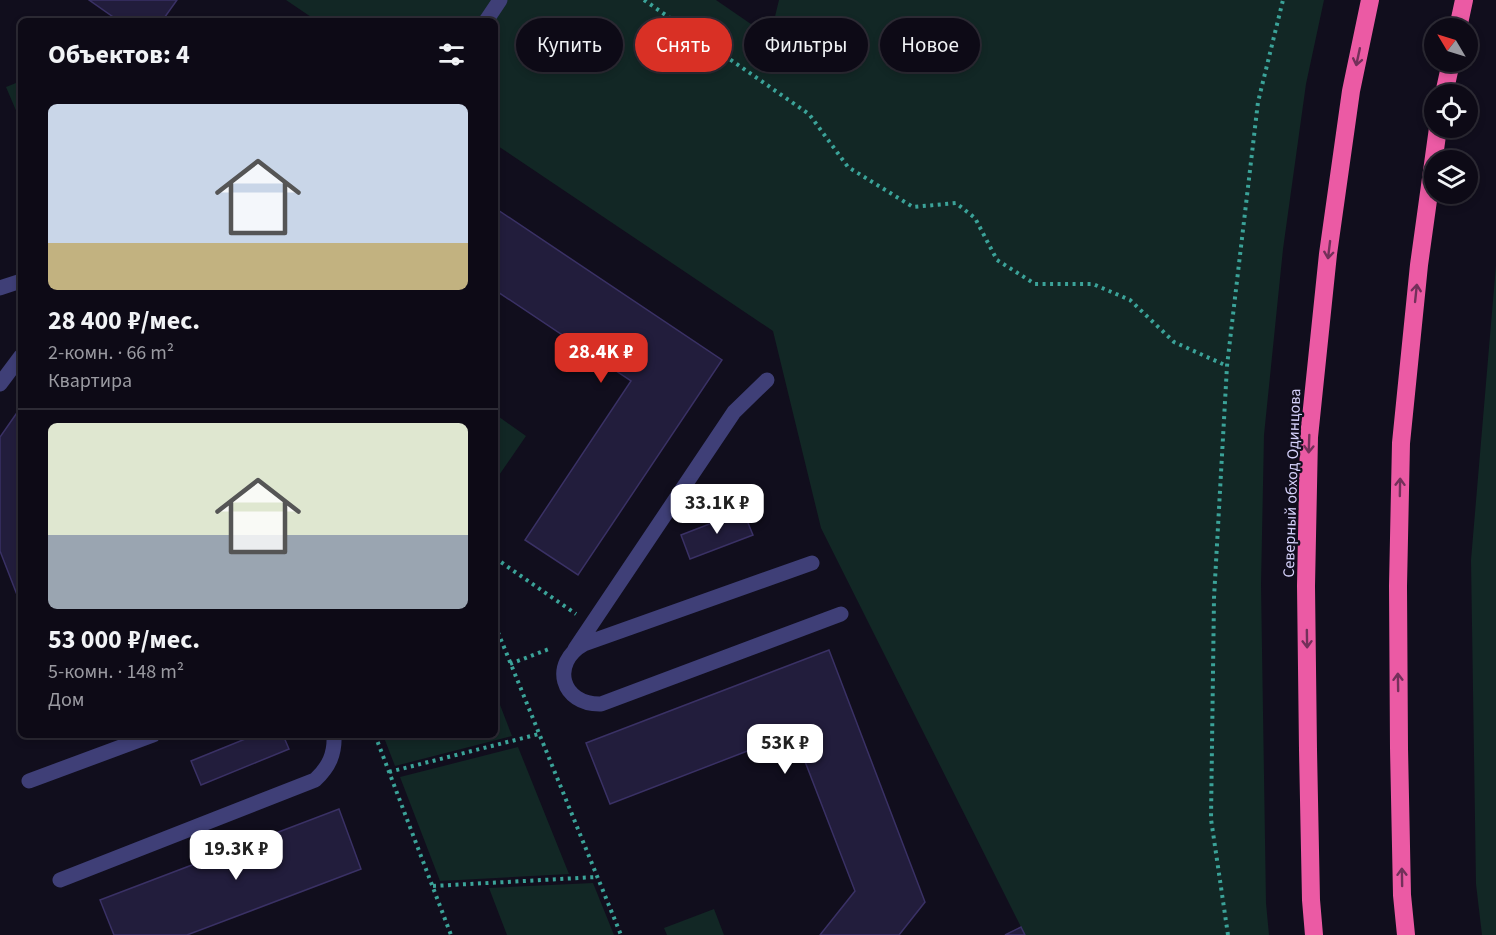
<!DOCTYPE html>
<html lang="ru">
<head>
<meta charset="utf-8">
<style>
  body { margin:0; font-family:"Source Sans 3",sans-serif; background:#16131f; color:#f1f3f6; height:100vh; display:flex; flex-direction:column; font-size:22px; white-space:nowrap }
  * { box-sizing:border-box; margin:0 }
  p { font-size:20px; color:#9a9aa1 }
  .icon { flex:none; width:33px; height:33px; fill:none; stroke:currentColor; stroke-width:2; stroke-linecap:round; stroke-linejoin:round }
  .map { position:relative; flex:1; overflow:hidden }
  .side { position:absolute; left:18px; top:18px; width:480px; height:720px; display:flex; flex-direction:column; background:#0d0a16; border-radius:9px; box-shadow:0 3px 9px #0003,0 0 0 2px #2d2b35 }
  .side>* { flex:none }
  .top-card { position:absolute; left:516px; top:18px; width:570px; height:54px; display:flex; gap:12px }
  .needle { width:39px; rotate:308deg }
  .fabs { position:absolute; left:1424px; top:18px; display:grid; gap:12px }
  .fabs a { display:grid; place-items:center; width:54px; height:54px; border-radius:50%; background:#0d0a16; box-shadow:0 3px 9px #0003,0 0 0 2px #2d2b35; font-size:30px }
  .price { position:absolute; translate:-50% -51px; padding:0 14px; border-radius:12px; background:#fff; color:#222; font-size:20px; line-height:39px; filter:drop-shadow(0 2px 3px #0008) }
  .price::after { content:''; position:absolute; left:50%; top:36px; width:18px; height:14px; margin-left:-9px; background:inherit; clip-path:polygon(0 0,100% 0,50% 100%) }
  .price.active { background:#d93025; color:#fff }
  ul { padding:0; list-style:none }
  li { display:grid; align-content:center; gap:12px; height:318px; padding:0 30px }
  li+li { border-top:2px solid #2d2b35 }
  li span { display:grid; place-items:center; height:186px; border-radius:9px; color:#555 }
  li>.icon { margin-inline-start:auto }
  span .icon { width:108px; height:108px; fill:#fffc; stroke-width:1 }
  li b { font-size:26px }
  h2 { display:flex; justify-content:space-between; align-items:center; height:72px; padding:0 30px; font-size:26px }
  .tag { padding:0 21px; border-radius:27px; background:#0d0a16; box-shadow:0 3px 9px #0003,0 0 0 2px #2d2b35; font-size:21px; line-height:54px }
  .tag.active { background:#d93025; color:#fff }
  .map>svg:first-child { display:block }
</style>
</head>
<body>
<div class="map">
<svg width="1496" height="935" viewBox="0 0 1496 935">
  <rect width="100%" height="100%" fill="#110e1d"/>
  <path fill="#122725" d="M286,0H716L770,37L779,0H1324L1306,84L1283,249L1264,435L1261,585L1266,903L1269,935H1025L821,528L773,331L495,144V21H317Z
    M21,81V122L6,87Z
    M1496,265V935H1482L1476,884L1471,560Z
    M495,414L526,436L495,481Z
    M495,692L512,736L395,766L383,735H495Z
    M518,747L569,874L440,881L400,777Z
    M593,883L614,935H507L489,888Z
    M714,909L724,935H667L664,928Z"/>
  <path fill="#221d3c" stroke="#3a3165" stroke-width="1.5" d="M89,0H177L162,21H119Z
    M495,208L722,360L578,575L525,540L631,381L495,290Z
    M21,407V605L0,551V437Z
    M743,511L753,535L690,559L681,535Z
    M829,650L925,902L899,935H820L855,891L794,733L610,804L586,743Z
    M255,735H283L289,749L201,785L191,761Z
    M339,809L361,869L187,935H114L100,900Z
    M1021,927L1025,935H1005Z"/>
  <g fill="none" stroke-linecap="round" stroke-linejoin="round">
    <path stroke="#3ba399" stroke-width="4" stroke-dasharray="3 4.5" stroke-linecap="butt" d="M644,0L809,114L848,167L913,207L956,203L975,218L997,260L1035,284H1093L1130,300L1174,342L1227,366
      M495,558L576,614
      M495,625L621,935
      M510,664L549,649
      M375,735L451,935
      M389,772L539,734
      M433,886L597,877
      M1228,935L1211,819L1214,598L1227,366L1258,102L1283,0"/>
    <path stroke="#3f3f77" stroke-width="15" d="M486,21L500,0
      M0,288L21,281
      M0,384L21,356
      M812,563L584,644C550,663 561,705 601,704L841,614
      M575,649L734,412L767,380
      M29,781L153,735
      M60,880L315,780C329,767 335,754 334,735"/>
    <path stroke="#eb5aa4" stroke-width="18" d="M1458,28L1464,0
      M1444,94L1451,62
      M1314,935L1311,900L1308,750L1306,586L1309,437L1328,254L1351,91L1370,0
      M1406,935L1402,895L1399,748L1398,586L1401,443L1419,265L1438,128"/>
  </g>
  <defs><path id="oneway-shaft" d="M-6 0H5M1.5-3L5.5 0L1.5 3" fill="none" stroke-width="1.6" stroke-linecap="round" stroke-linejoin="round" transform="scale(1.5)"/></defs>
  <g stroke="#73305a">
    <use href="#oneway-shaft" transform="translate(1358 57) rotate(102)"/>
    <use href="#oneway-shaft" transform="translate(1329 250) rotate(97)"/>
    <use href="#oneway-shaft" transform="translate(1416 293) rotate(-84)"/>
    <use href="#oneway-shaft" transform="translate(1309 444) rotate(92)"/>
    <use href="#oneway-shaft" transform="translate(1400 487) rotate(-89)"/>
    <use href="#oneway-shaft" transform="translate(1307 639) rotate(89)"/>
    <use href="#oneway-shaft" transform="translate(1398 682) rotate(-91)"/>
    <use href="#oneway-shaft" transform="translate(1402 877) rotate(-91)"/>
  </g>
  <g text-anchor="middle" stroke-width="4.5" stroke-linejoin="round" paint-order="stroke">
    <g font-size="16" fill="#d4d0f9" stroke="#110e1d">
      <text transform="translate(1291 483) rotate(-88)" y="6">Северный обход Одинцова</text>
    </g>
  </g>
</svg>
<div class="fabs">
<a><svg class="needle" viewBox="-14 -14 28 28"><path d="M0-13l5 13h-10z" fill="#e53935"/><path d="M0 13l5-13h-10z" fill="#9a9aa1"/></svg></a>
<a><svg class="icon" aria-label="locate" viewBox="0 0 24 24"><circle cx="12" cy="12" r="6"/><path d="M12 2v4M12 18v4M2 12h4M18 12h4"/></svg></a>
<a><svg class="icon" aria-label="layers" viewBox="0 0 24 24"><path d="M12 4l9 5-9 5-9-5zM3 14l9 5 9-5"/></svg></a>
</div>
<b class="price active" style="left:601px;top:384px">28.4K ₽</b>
<b class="price" style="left:717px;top:535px">33.1K ₽</b>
<b class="price" style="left:785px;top:775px">53K ₽</b>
<b class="price" style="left:236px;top:881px">19.3K ₽</b>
<div class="top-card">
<a class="tag">Купить</a>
<a class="tag active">Снять</a>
<a class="tag">Фильтры</a>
<a class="tag">Новое</a>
</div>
<section class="side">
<h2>Объектов: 4<svg class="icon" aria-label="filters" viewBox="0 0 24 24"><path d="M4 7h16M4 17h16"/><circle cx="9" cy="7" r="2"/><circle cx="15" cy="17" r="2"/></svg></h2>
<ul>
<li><span style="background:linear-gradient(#c9d6e8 75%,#c2b280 0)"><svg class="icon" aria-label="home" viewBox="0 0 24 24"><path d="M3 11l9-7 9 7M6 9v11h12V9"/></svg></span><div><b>28 400 ₽/мес.</b><p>2-комн. · 66 m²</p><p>Квартира</p></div></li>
<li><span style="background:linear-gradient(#dfe7d0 60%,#9aa5b1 0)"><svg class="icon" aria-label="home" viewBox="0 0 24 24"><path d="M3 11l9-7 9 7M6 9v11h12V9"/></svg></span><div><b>53 000 ₽/мес.</b><p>5-комн. · 148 m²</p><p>Дом</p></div></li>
</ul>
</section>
</div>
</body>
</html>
